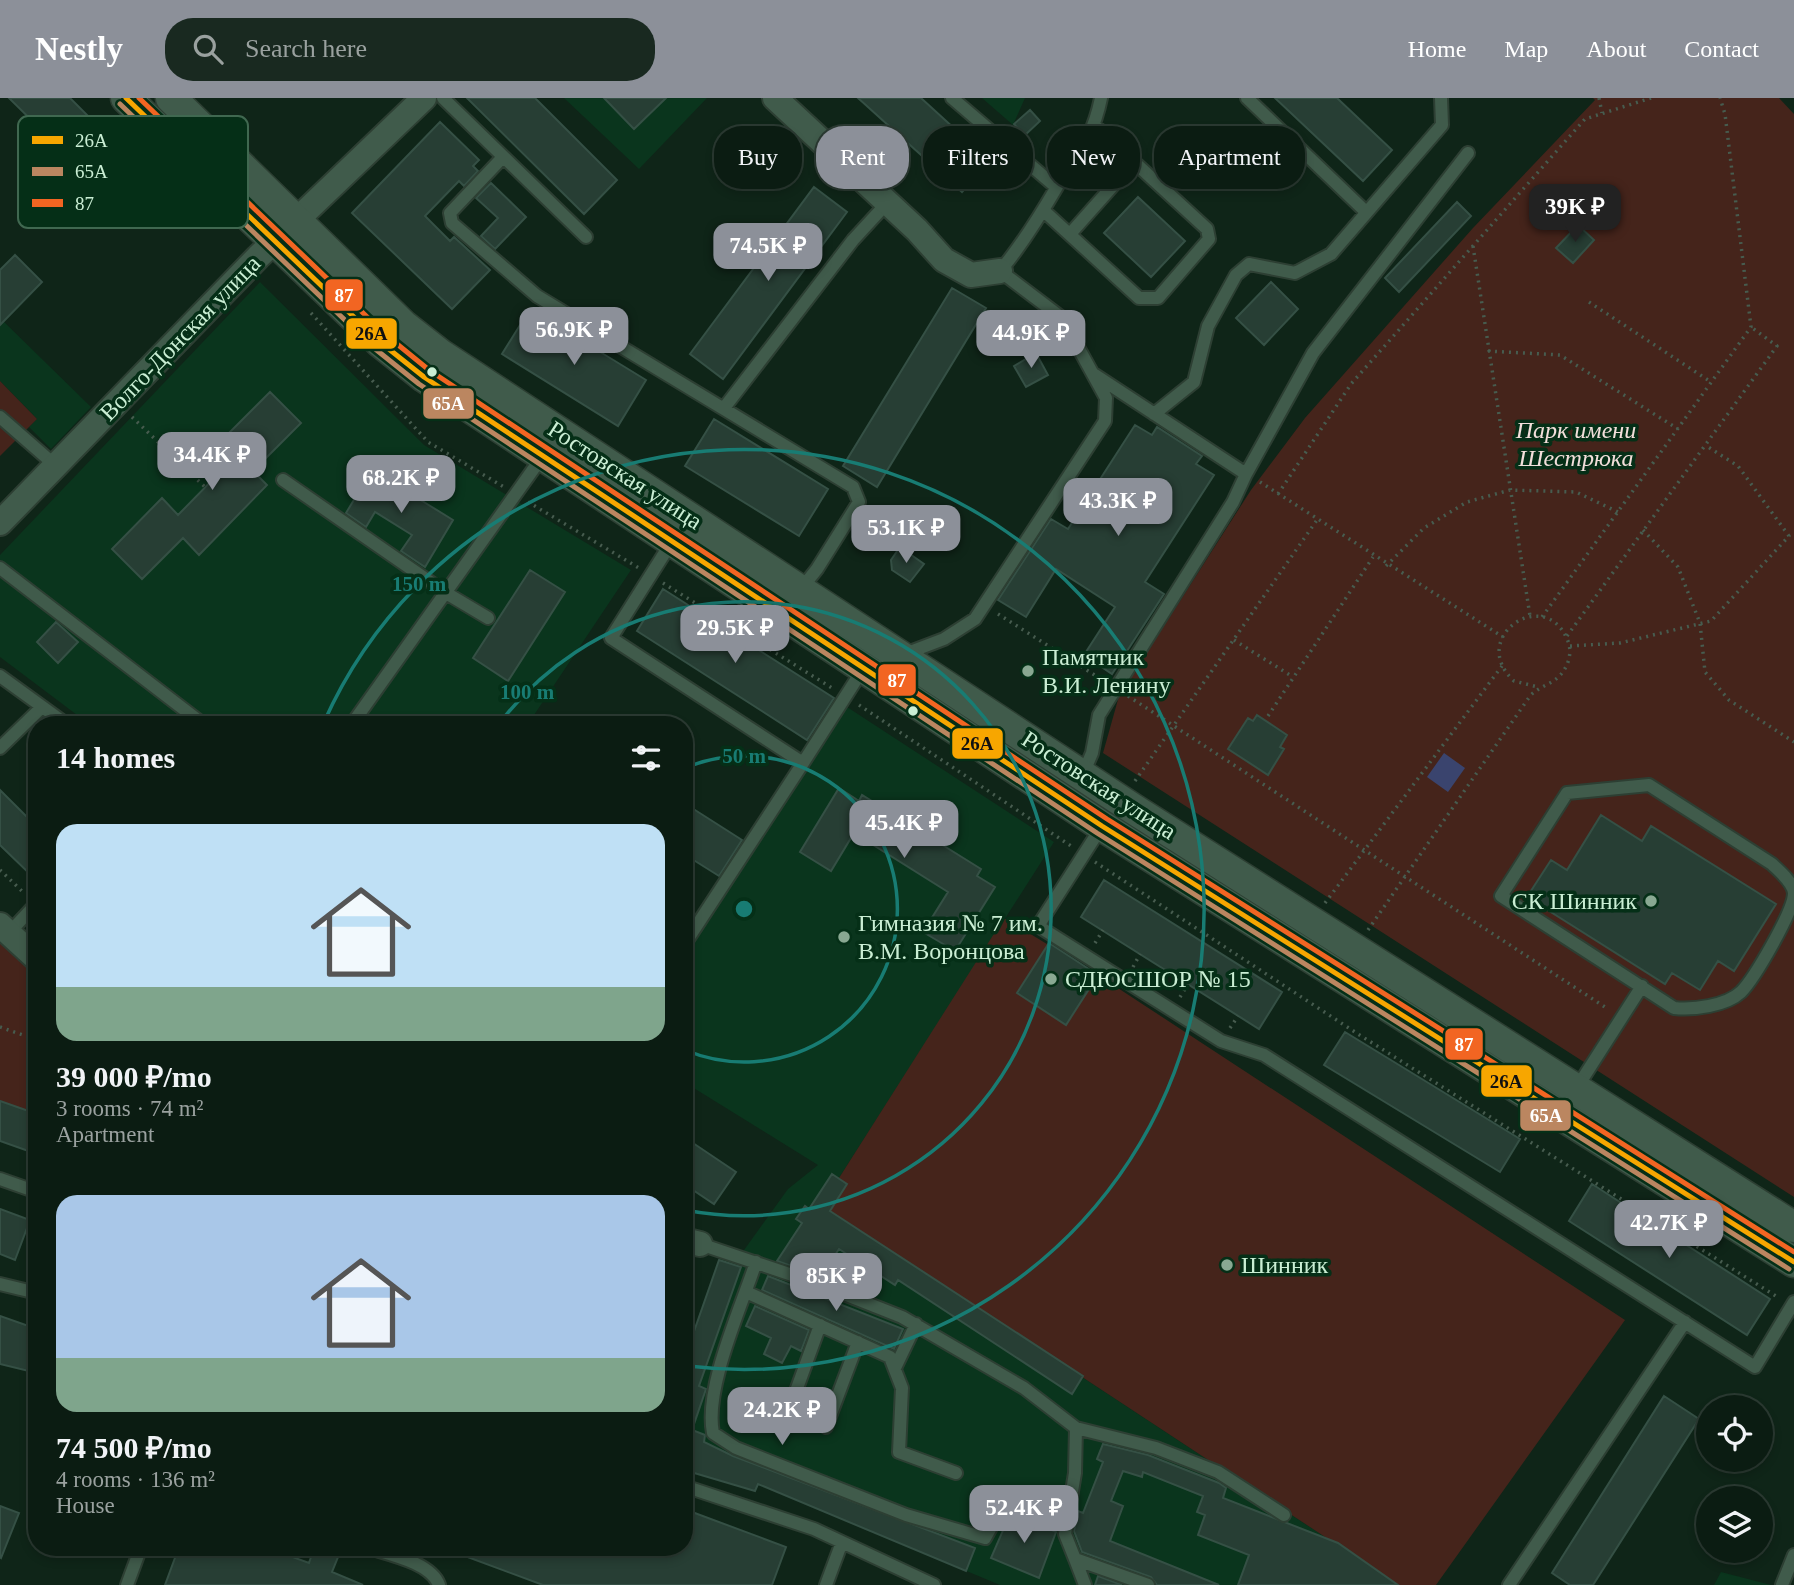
<!DOCTYPE html>
<html lang="en">
<head>
<meta charset="utf-8">
<style>
  body { margin:0; font-family:Georgia,serif; background:#192920; color:#f1f3f6; height:100vh; display:flex; flex-direction:column; font-size:26px; white-space:nowrap }
  * { box-sizing:border-box; margin:0 }
  p { font-size:23px; color:#9aa19f }
  .icon { flex:none; width:38px; height:38px; fill:none; stroke:currentColor; stroke-width:2; stroke-linecap:round; stroke-linejoin:round }
  .map { position:relative; flex:1; overflow:hidden }
  .side { position:absolute; left:28px; top:618px; width:665px; height:840px; display:flex; flex-direction:column; background:#0b1c12; border-radius:28px; box-shadow:0 4px 10px #0003,0 0 0 2px #2b3a32 }
  .side>* { flex:none }
  .guide { position:absolute; left:714px; top:28px; width:665px; height:63px; display:flex; gap:14px }
  .fabs { position:absolute; left:1696px; top:1297px; display:grid; gap:14px }
  .fabs a { display:grid; place-items:center; width:77px; height:77px; border-radius:50%; background:#0b1c12; box-shadow:0 4px 10px #0003,0 0 0 2px #2b3a32; font-size:35px }
  .price { position:absolute; translate:-50% -60px; padding:0 16px; border-radius:14px; background:#8c9099; color:#fff; font-size:23px; line-height:46px; filter:drop-shadow(0 2px 4px #0008) }
  .price::after { content:''; position:absolute; left:50%; top:42px; width:21px; height:16px; margin-left:-10px; background:inherit; clip-path:polygon(0 0,100% 0,50% 100%) }
  .price.on { background:#222; color:#fff }
  ul { padding:0; list-style:none }
  li { display:grid; align-content:center; gap:14px; height:371px; padding:0 28px }
  li span { display:grid; place-items:center; height:217px; border-radius:21px; color:#555 }
  li>.icon { margin-inline-start:auto }
  span .icon { width:126px; height:126px; fill:#fffc; stroke-width:1 }
  li b { font-size:30px }
  h2 { display:flex; justify-content:space-between; align-items:center; height:84px; padding:0 28px; font-size:30px }
  .pill { padding:0 24px; border-radius:28px; background:#0b1c12; box-shadow:0 4px 10px #0003,0 0 0 2px #2b3a32; font-size:24px; line-height:63px }
  .pill.on { background:#8c9099; color:#fff }
  header { display:flex; align-items:center; gap:42px; box-sizing:border-box; height:98px; padding:0 35px; background:#8c9099; color:#fff }
  header strong { font-size:33px }
  nav { display:flex; gap:38px; margin-inline-start:auto; font-size:24px }
  .search { width:490px; height:63px; background:#192920; display:flex; align-items:center; gap:18px; box-sizing:border-box; padding:0 24px; border-radius:28px; color:#9aa19f; font-size:26px }
  .map>svg:first-child { display:block }
</style>
</head>
<body>
<header>
<strong>Nestly</strong>
<div class="search"><svg class="icon" aria-label="search" viewBox="0 0 24 24"><circle cx="10" cy="10" r="6"/><path d="M15 15l6 6"/></svg>Search here</div>
<nav><a>Home</a><a>Map</a><a>About</a><a>Contact</a></nav>
</header>
<div class="map">
<svg width="1794" height="1487" viewBox="0 0 1794 1487">
  <rect width="100%" height="100%" fill="#0f2518"/>
  <path fill="#0a351d" d="M564,0H707L639,71Z
    M982,0H1025L1013,27Z
    M260,184L424,347L631,472L528,626H89L0,559V457Z
    M0,220L91,309L51,351L29,329L37,321L0,283Z
    M847,609L1054,744L839,1080L847,1086L830,1113L1398,1487H1000L758,1386L755,1393L684,1372V1262L720,1159H739L788,1091L818,1067L684,984V859Z
    M1721,1474L1771,1487H1714Z"/>
  <path fill="#45241b" d="M1593,0H1779L1794,16V1099L1103,655L1119,598L1251,392L1305,320L1473,130L1595,2Z
    M0,283L37,321L0,358Z
    M1004,820L1098,877L1625,1222L1436,1487H1398L830,1113L847,1086L839,1080Z
    M0,844L37,879V1016L0,1003Z"/>
  <path fill="#3a446e" d="M1444,655L1465,670L1448,694L1427,679Z"/>
  <path fill="#273e34" stroke="#355045" stroke-width="2" d="M9,0H70L101,31L71,61Z
    M467,0H535L617,82L584,116Z
    M604,0H666L634,31Z
    M858,0H921L990,63L962,94Z
    M1275,0H1337L1392,52L1363,83Z
    M1030,12L1040,23L1024,38L1014,26Z
    M440,24L479,62L473,68L478,73L464,88L459,83L425,118L450,143L454,139L490,172L452,211L352,115Z
    M491,85L526,119L495,151L481,138L498,120L476,100Z
    M814,89L847,114L723,281L690,256Z
    M1138,99L1185,143L1151,179L1104,135Z
    M1457,104L1471,118L1399,194L1385,180Z
    M1578,127L1594,142L1573,165L1556,150Z
    M15,157L42,184L0,227V172Z
    M1271,184L1298,211L1264,247L1236,220Z
    M952,190L986,210L877,389L843,368Z
    M530,211L646,282L618,328L502,256Z
    M1036,255L1048,277L1026,289L1014,268Z
    M270,294L301,325L253,373L267,387L199,457L183,440L142,481L112,451L162,400L178,417L230,364L215,349Z
    M714,321L828,391L799,438L685,368Z
    M1135,327L1152,337L1157,329L1202,358L1196,366L1214,377L1145,484L1164,496L1112,576L1084,557L1115,509L1056,471L1026,519L998,502L1051,421L1068,431Z
    M372,372L453,422L425,469L401,453L412,437L375,414L366,429L346,415Z
    M900,449L924,466L910,484L892,472L891,462Z
    M530,472L565,494L508,583L473,560Z
    M663,491L834,600L807,642L637,533Z
    M56,524L78,544L58,565L37,544Z
    M1257,617L1287,637L1280,649L1284,651L1268,677L1228,651L1248,620L1253,623Z
    M839,690L859,703L862,697L981,771L977,778L995,789L955,853L923,834L948,794L854,735L831,773L800,754Z
    M0,692L37,729V783L0,747Z
    M684,705L742,742L719,778L684,756Z
    M1601,717L1642,743L1651,728L1776,806L1734,873L1718,863L1700,892L1672,875L1665,886L1527,799L1551,762L1567,772Z
    M1104,782L1282,894L1259,931L1081,819Z
    M1049,845L1098,877L1066,927L1017,895Z
    M1345,934L1520,1041L1500,1074L1324,967Z
    M0,1003L37,1016V1056L0,1043Z
    M684,1039L736,1074L714,1106L684,1086Z
    M832,1076L847,1086L830,1113L1083,1278L1072,1296L898,1182L895,1187L839,1151L821,1178L777,1163L802,1125L796,1121L805,1108L809,1111Z
    M1592,1086L1770,1201L1747,1237L1569,1123Z
    M0,1111L30,1122L15,1162L0,1156Z
    M719,1162L741,1169L699,1288L706,1291L692,1332L705,1337L704,1344L733,1358L975,1450L966,1473L758,1386L755,1393L684,1372V1262Z
    M768,1178L903,1231L894,1251L762,1192Z
    M755,1208L809,1232L801,1253L791,1248L782,1265L764,1256L771,1240L746,1228Z
    M0,1218L37,1231V1275L0,1266Z
    M1664,1298L1699,1321L1593,1487H1570L1552,1475Z
    M1103,1346L1148,1357L1219,1385L1226,1390L1223,1400L1338,1445L1398,1487H1238L1249,1457L1198,1437L1205,1417L1197,1414L1203,1398L1143,1374L1142,1379L1123,1373L1111,1403L1123,1408L1110,1443L1219,1487H1157L1151,1479L1082,1454L1074,1433L1078,1413L1083,1415L1103,1364L1097,1361Z
    M0,1408L19,1415L1,1460L0,1459Z
    M684,1411L786,1449L772,1487H543L446,1451L605,1449L625,1456L628,1449H684Z
    M1011,1414L1056,1434L1039,1480L991,1460Z
    M179,1449H265L309,1465L314,1450L338,1459L332,1474L363,1487H165Z
    M1098,1478L1122,1487H1095Z"/>
  <g fill="none" stroke-linecap="round" stroke-linejoin="round">
    <defs>
      <path id="service" d="M443,0L586,139
        M952,0L1056,89
        M1247,0L1366,114
        M503,59L450,115L452,125L537,198L853,389L859,404L817,471L801,491
        M1044,113L1139,200H1158L1209,141L1207,131L1095,28
        M1070,136L1134,64
        M724,310L853,142L888,104
        M1154,316L1194,284L1208,228L1236,177L1249,166L1295,175L1331,156L1442,27L1441,0
        M0,319L56,368
        M1246,376L1313,255L1468,55
        M283,382L446,495L488,520
        M671,445L611,540L803,665L863,571
        M0,470L203,626
        M902,557L944,541L975,521L1105,323L1106,300L1062,220L1000,173C1022,147 1038,121 1055,92C1076,56 1092,44 1101,0
        M0,578L66,626
        M352,626L542,359
        M0,650L42,609
        M1083,676L1092,655L1099,617L1233,404L1246,376L1095,277
        M1649,687L1772,766C1779,773 1793,784 1794,795C1794,813 1754,881 1741,894C1726,908 1693,912 1674,910L1501,798L1567,695Z
        M1102,728L1038,828L1221,943L1264,957L1755,1269L1794,1204
        M9,835L37,805
        M684,847L803,665
        M1576,991L1642,888
        M0,1081L37,1094
        M700,1146L816,1185L902,1219L1024,1290L1076,1330L1156,1350L1218,1374L1284,1417
        M756,1164C741,1210 704,1290 713,1335L736,1350L906,1417L985,1440L1008,1399L1049,1412H1069
        M0,1186L37,1195
        M746,1194L890,1259L902,1290L899,1354L956,1375
        M895,1270L916,1226
        M788,1315L820,1227
        M826,1329L858,1244
        M1076,1330L1075,1375L1065,1436L1075,1461L1148,1487
        M684,1388L814,1431L934,1487
        M366,1449C387,1456 431,1464 439,1487
        M1075,1461L1085,1487
        M127,1487L141,1449
        M826,1487L842,1444
        M1509,1487L1685,1224
        M1782,1487L1794,1457"/>
      <path id="minor" d="M775,0L917,132L944,162L971,177L1000,173
        M0,425L258,159L424,0
        M0,827L37,861
        M684,1142L700,1146"/>
      <path id="tertiary" d="M126,0L380,244L424,279L1102,728L1794,1164
        M171,0L403,227L440,256L1135,712L1794,1129"/>
    </defs>
    <use href="#service" stroke="#2d3f33" stroke-width="16"/>
    <use href="#minor" stroke="#2d3f33" stroke-width="28"/>
    <use href="#tertiary" stroke="#2d3f33" stroke-width="33"/>
    <path stroke="#475c4f" stroke-width="3.5" stroke-dasharray="2 5" stroke-linecap="butt" d="M1599,0L1602,15
      M1473,148L1530,518
      M1589,204L1711,284
      M311,215L428,344L504,389
      M1488,253L1560,257L1678,331
      M132,319L205,389
      M1260,384L1503,539
      M1278,396L1351,286L1585,21L1651,0
      M528,404L639,470
      M1643,432L1678,469L1700,525L1705,574L1729,602L1794,644
      M1386,468L1424,430L1467,404L1510,392L1576,394L1618,414
      M663,485L832,590
      M998,516L1104,583
      M1542,519L1751,229L1725,16L1720,0
      M1567,538L1777,248L1751,229
      M1234,542L1293,579
      M1570,548L1620,545L1711,523L1789,438L1738,368L1705,347
      M1128,598L1608,911
      M859,607L1071,748
      M1268,618L1373,459
      M1135,683L1317,422
      M1095,764L1358,936L1779,1200
      M0,772L25,796
      M1325,805L1502,568
      M1368,832L1530,598C1540,587 1556,586 1564,572C1570,563 1572,551 1567,541C1544,487 1467,540 1514,583L1538,589
      M1095,845L1103,832
      M1133,869L1140,856
      M1180,899L1188,886
      M0,929L37,942
      M1230,930L1238,918"/>
    <use href="#service" stroke="#405b4b" stroke-width="12"/>
    <use href="#minor" stroke="#405b4b" stroke-width="24"/>
    <use href="#tertiary" stroke="#405b4b" stroke-width="30"/>
    <defs>
      <path id="bus-1" d="M126,0L380,244L424,279L1102,728L1794,1164"/>
      <path id="bus-2" d="M120,6L374,250L419,286L1097,735L1789,1171"/>
      <path id="bus-3" d="M139,0L386,237L429,272L1107,721L1794,1154"/>
    </defs>
    <use href="#bus-1" stroke="#052f17" stroke-width="10"/>
    <use href="#bus-2" stroke="#052f17" stroke-width="10"/>
    <use href="#bus-3" stroke="#052f17" stroke-width="10"/>
    <use href="#bus-1" stroke="#f7a600" stroke-width="5"/>
    <use href="#bus-2" stroke="#bb8660" stroke-width="5"/>
    <use href="#bus-3" stroke="#f26522" stroke-width="5"/>
  </g>
  <g fill="none" stroke="#187c73" stroke-width="3.5">
    <path d="M685 670A153 153 0 1 1 685 952"/>
    <path d="M499 626A307 307 0 1 1 685 1112"/>
    <path d="M324 624A460 460 0 1 1 688 1268"/>
  </g>
  <g fill="#caeed4" stroke="#052f17" stroke-width="2.5">
    <circle cx="432" cy="274" r="6"/>
    <circle cx="913" cy="613" r="6"/>
  </g>
  <g fill="#89a892" stroke="#052f17" stroke-width="2.5">
    <circle cx="1028" cy="573" r="7"/>
    <circle cx="1651" cy="803" r="7"/>
    <circle cx="844" cy="839" r="7"/>
    <circle cx="1051" cy="881" r="7"/>
    <circle cx="1227" cy="1167" r="7"/>
  </g>
  <g text-anchor="middle" stroke-width="7" stroke-linejoin="round" paint-order="stroke">
    <g font-size="24" fill="#caeed4" stroke="#052f17">
      <text transform="translate(180 240) rotate(-46)" y="8">Волго-Донская улица</text>
      <text transform="translate(625 377) rotate(33)" y="8">Ростовская улица</text>
      <text transform="translate(1099 687) rotate(33)" y="8">Ростовская улица</text>
    </g>
    <g font-size="24" font-style="italic" fill="#f3dfdb" stroke="#052f17">
      <text x="1576" y="340">Парк имени<tspan x="1576" dy="28">Шестрюка</tspan></text>
    </g>
    <g font-size="24" fill="#caeed4" stroke="#052f17" text-anchor="start">
      <text x="1042" y="567">Памятник<tspan x="1042" dy="28">В.И. Ленину</tspan></text>
      <text x="1637" y="811" text-anchor="end">СК Шинник</text>
      <text x="858" y="833">Гимназия № 7 им.<tspan x="858" dy="28">В.М. Воронцова</tspan></text>
      <text x="1065" y="889">СДЮСШОР № 15</text>
      <text x="1241" y="1175">Шинник</text>
    </g>
  </g>
  <rect x="18" y="18" width="230" height="112" rx="10" fill="#052f17" stroke="#406850" stroke-width="2"/>
  <rect x="32" y="38" width="31" height="8" fill="#f7a600"/>
  <rect x="32" y="69" width="31" height="9" fill="#bb8660"/>
  <rect x="32" y="101" width="31" height="8" fill="#f26522"/>
  <g font-size="19" fill="#caeed4">
    <text x="75" y="49">26А</text>
    <text x="75" y="80">65А</text>
    <text x="75" y="112">87</text>
  </g>
  <circle cx="744" cy="811" r="10" fill="#187c73" stroke="#052f17" stroke-width="3.5"/>
  <g font-size="21" text-anchor="middle" font-weight="bold" fill="#187c73" stroke="#052f17" stroke-width="7" stroke-linejoin="round" paint-order="stroke">
    <text x="419" y="493">150 m</text>
    <text x="527" y="601">100 m</text>
    <text x="744" y="665">50 m</text>
  </g>
  <g stroke="#052f17" stroke-width="2.5">
    <rect x="324" y="180" width="40" height="34" rx="7" fill="#f26522"/>
    <rect x="345" y="219" width="53" height="33" rx="7" fill="#f7a600"/>
    <rect x="422" y="289" width="53" height="33" rx="7" fill="#bb8660"/>
    <rect x="877" y="565" width="40" height="34" rx="7" fill="#f26522"/>
    <rect x="951" y="629" width="53" height="33" rx="7" fill="#f7a600"/>
    <rect x="1444" y="929" width="40" height="34" rx="7" fill="#f26522"/>
    <rect x="1480" y="966" width="53" height="34" rx="7" fill="#f7a600"/>
    <rect x="1519" y="1001" width="53" height="33" rx="7" fill="#bb8660"/>
  </g>
  <g font-size="19" text-anchor="middle" font-weight="bold" fill="#fff">
    <text x="344" y="204">87</text>
    <text x="448" y="312">65А</text>
    <text x="897" y="589">87</text>
    <text x="1464" y="953">87</text>
    <text x="1546" y="1024">65А</text>
  </g>
  <g font-size="19" text-anchor="middle" font-weight="bold" fill="#111">
    <text x="371" y="242">26А</text>
    <text x="977" y="652">26А</text>
    <text x="1506" y="990">26А</text>
  </g>
</svg>
<div class="fabs">
<a><svg class="icon" aria-label="locate" viewBox="0 0 24 24"><circle cx="12" cy="12" r="6"/><path d="M12 2v4M12 18v4M2 12h4M18 12h4"/></svg></a>
<a><svg class="icon" aria-label="layers" viewBox="0 0 24 24"><path d="M12 4l9 5-9 5-9-5zM3 14l9 5 9-5"/></svg></a>
</div>
<b class="price on" style="left:1575px;top:146px">39K ₽</b>
<b class="price" style="left:768px;top:185px">74.5K ₽</b>
<b class="price" style="left:574px;top:269px">56.9K ₽</b>
<b class="price" style="left:1031px;top:272px">44.9K ₽</b>
<b class="price" style="left:212px;top:394px">34.4K ₽</b>
<b class="price" style="left:401px;top:417px">68.2K ₽</b>
<b class="price" style="left:1118px;top:440px">43.3K ₽</b>
<b class="price" style="left:906px;top:467px">53.1K ₽</b>
<b class="price" style="left:735px;top:567px">29.5K ₽</b>
<b class="price" style="left:904px;top:762px">45.4K ₽</b>
<b class="price" style="left:1669px;top:1162px">42.7K ₽</b>
<b class="price" style="left:836px;top:1215px">85K ₽</b>
<b class="price" style="left:782px;top:1349px">24.2K ₽</b>
<b class="price" style="left:1024px;top:1447px">52.4K ₽</b>
<div class="guide">
<a class="pill">Buy</a>
<a class="pill on">Rent</a>
<a class="pill">Filters</a>
<a class="pill">New</a>
<a class="pill">Apartment</a>
</div>
<section class="side">
<h2>14 homes<svg class="icon" aria-label="filters" viewBox="0 0 24 24"><path d="M4 7h16M4 17h16"/><circle cx="9" cy="7" r="2"/><circle cx="15" cy="17" r="2"/></svg></h2>
<ul>
<li><span style="background:linear-gradient(#bfe0f5 75%,#7fa58c 0)"><svg class="icon" aria-label="home" viewBox="0 0 24 24"><path d="M3 11l9-7 9 7M6 9v11h12V9"/></svg></span><div><b>39 000 ₽/mo</b><p>3 rooms · 74 m²</p><p>Apartment</p></div></li>
<li><span style="background:linear-gradient(#a9c7e8 75%,#7fa58c 0)"><svg class="icon" aria-label="home" viewBox="0 0 24 24"><path d="M3 11l9-7 9 7M6 9v11h12V9"/></svg></span><div><b>74 500 ₽/mo</b><p>4 rooms · 136 m²</p><p>House</p></div></li>
</ul>
</section>
</div>
</body>
</html>
